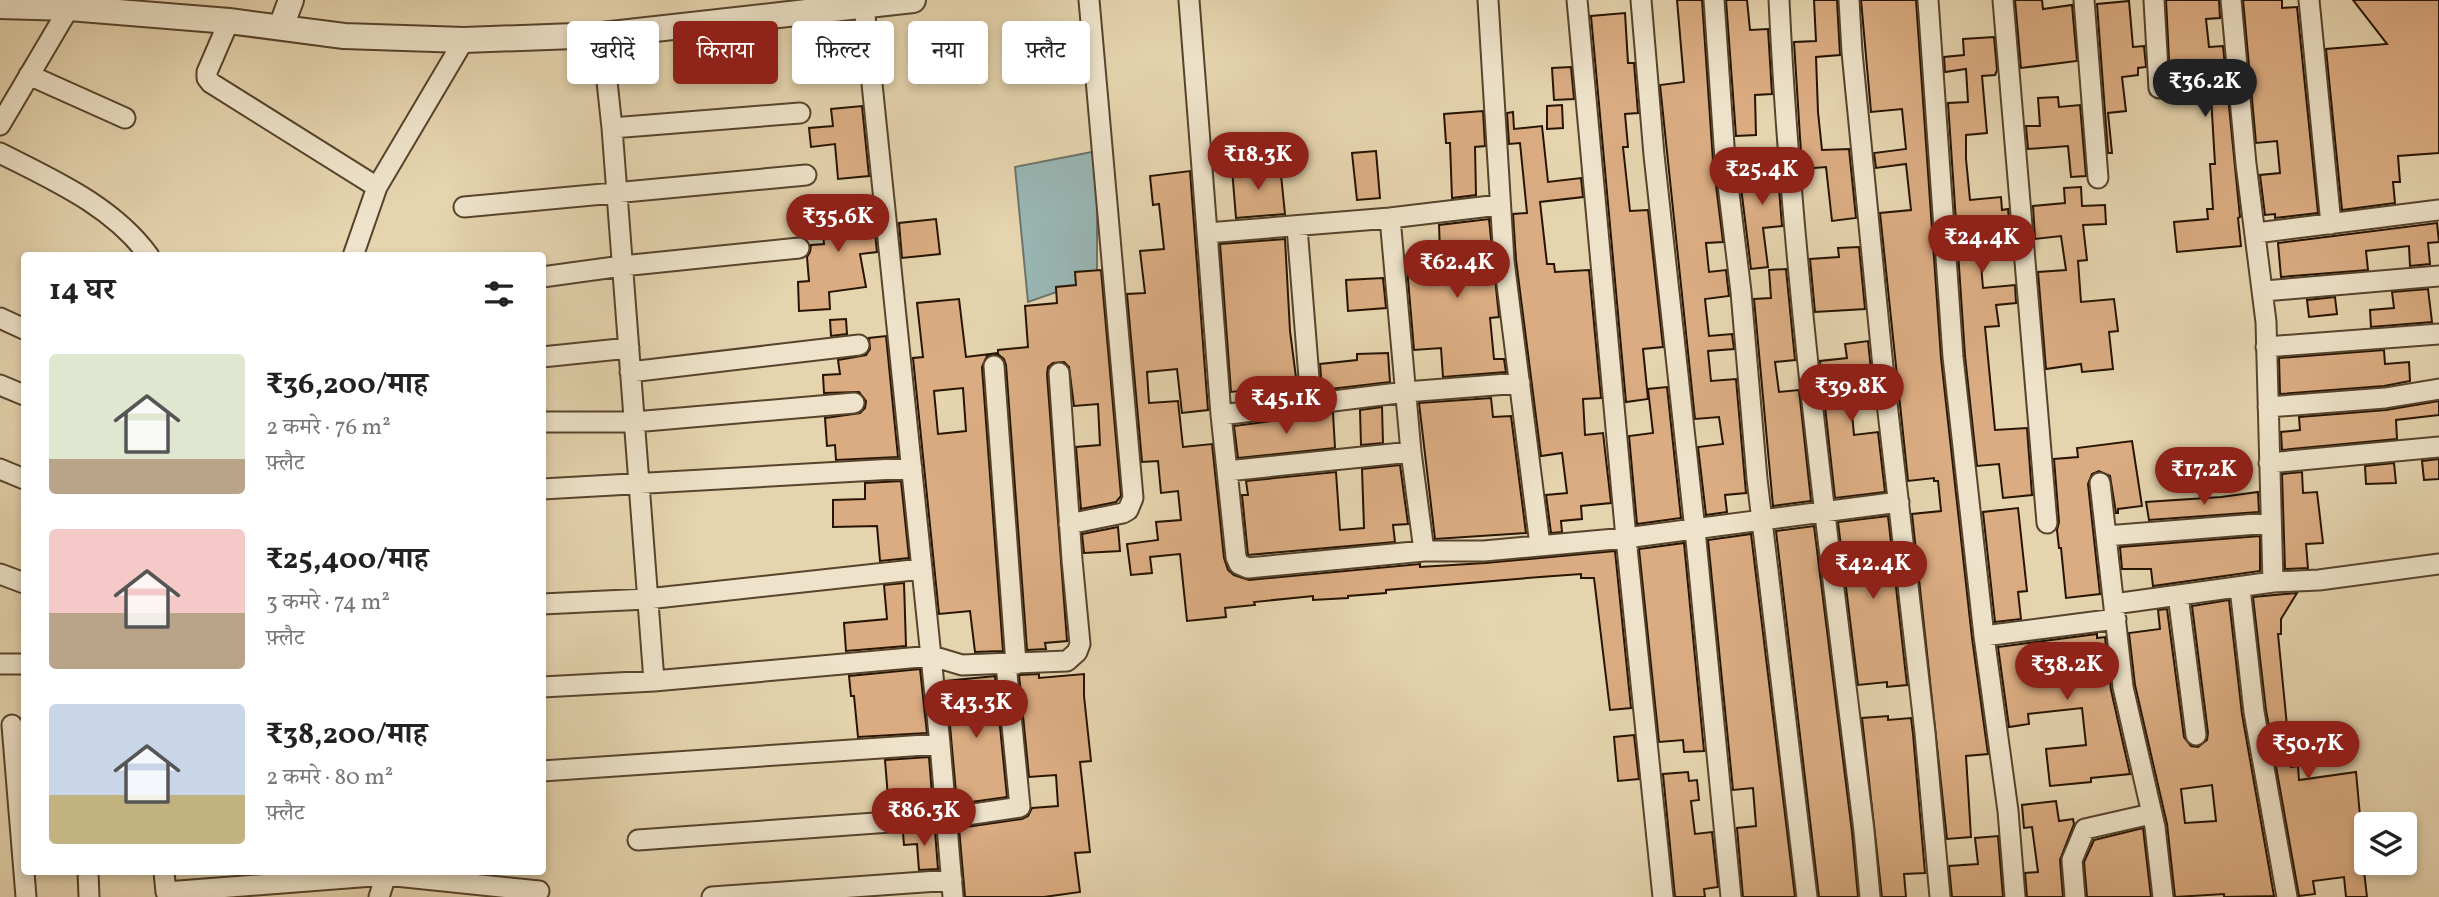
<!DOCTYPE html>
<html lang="hi">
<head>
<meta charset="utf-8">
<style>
  body { margin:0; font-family:Vollkorn,"Noto Serif Devanagari",serif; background:#f2f2f2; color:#222; height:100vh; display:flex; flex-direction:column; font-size:26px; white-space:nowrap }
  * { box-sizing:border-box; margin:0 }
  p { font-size:23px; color:#767676 }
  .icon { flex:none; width:38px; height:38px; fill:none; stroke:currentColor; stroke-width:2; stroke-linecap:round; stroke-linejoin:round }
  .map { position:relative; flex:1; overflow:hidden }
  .side { position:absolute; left:21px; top:252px; width:525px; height:623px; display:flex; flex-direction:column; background:#fff; border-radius:7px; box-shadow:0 4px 10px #0003 }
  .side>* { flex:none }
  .banner { position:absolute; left:567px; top:21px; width:665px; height:63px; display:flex; gap:14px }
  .controls { position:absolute; left:2354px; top:812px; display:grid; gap:14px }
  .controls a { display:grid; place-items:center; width:63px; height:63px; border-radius:7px; background:#fff; box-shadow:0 4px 10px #0003; font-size:35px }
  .price { position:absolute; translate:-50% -60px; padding:0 16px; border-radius:24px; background:#8f2418; color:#fff; font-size:23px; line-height:46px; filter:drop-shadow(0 2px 4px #0008) }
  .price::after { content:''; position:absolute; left:50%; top:42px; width:21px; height:16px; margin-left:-10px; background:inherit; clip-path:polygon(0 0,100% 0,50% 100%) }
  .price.selected { background:#222; color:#fff }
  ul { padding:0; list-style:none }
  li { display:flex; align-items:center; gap:21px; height:175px; padding:0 28px }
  li span { display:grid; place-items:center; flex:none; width:196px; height:140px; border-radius:7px; color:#555 }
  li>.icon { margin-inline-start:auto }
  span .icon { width:84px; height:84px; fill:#fffc; stroke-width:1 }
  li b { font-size:30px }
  h2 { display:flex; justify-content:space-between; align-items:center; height:84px; padding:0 28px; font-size:30px }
  .chip { padding:0 24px; border-radius:7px; background:#fff; box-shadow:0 4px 10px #0003; font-size:24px; line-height:63px }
  .chip.selected { background:#8f2418; color:#fff }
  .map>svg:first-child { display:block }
</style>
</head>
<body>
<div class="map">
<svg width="2439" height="897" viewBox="0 0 2439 897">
  <rect width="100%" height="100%" fill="#e5d4ae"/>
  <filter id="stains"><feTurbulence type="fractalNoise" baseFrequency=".00286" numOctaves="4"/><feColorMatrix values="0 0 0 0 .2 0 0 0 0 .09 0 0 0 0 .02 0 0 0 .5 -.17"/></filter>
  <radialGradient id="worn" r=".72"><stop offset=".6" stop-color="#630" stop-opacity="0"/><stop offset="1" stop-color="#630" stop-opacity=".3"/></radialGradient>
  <path fill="#99b6b4" stroke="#6b756c" stroke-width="2" d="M1097,151V278L1028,302L1015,167Z"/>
  <path fill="#dbac82" stroke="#261400" stroke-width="2" fill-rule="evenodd" d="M1677,0H1702L1713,161L1723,242L1706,243L1709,272L1726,270L1729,296L1705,299L1709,336L1732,334L1734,349L1708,351L1711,381L1736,379L1746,493L1725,495L1727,512L1706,515L1698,447L1723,444L1719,417L1695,419L1660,85L1684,82Z
    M1726,0H1747L1750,30L1768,29L1772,94L1755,95L1756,135L1736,136Z
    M1814,0H1837L1840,55L1816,57L1818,112L1822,150L1849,149L1856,218L1832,221L1826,167L1802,169L1794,42L1816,41Z
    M1861,0H1916L1941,358L1972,638L1988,754L1966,756L1971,837L1947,839L1912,514L1941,511L1938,481H1934V478L1908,481L1880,213L1911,210L1906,164L1876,168L1874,153L1906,149L1902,109L1871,112Z
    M2015,0H2042L2043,9L2072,5L2077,61L2021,68Z
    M2166,0H2219L2220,18L2206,19L2209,47L2223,46L2240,217L2238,218L2241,246L2177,252L2174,222L2208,219L2207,209H2213L2210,164H2215L2211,97L2171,100Z
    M2243,0H2282V8L2297,7L2318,213L2275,218V214L2265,215L2260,175L2280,173L2277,141L2256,143Z
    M2353,0H2439V153L2398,156L2400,182H2393L2395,203L2342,210L2326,49L2387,44Z
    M2129,1L2133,47L2144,46L2146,67L2138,68V75L2122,77L2126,111L2108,113L2112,153H2108L2097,4Z
    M1625,13L1628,63H1634L1638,113L1625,114L1628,147H1623L1630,211L1648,210L1663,347L1643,349L1648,399L1626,402L1591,16Z
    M823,25L828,73L803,76L797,28Z
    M1994,37L1997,70L1995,75L1982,76L1987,133L1966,135V159L1970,200L2001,197L2002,210L2008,209L2011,239L1979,241L1983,288L2015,285L2016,303L1996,305L1999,326L1985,327L1995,430L2027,428L2032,495L2003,498L1999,464L1977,466L1965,356L1948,103L1968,102L1966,69L1945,72L1944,57L1964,55L1963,39Z
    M1571,67L1574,99L1554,100L1552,68Z
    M2058,97L2059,107L2080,105L2086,176L2071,177L2068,146L2028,149L2026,126H2040L2038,98Z
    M1562,105L1563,128L1547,129V106Z
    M862,106L869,176L838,179L835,144L811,147L809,128L833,126L831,109Z
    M1483,111L1485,146L1475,147L1476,195L1452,198L1450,143H1446L1444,114Z
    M1513,112L1514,129L1542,126L1548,182L1581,178L1583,197L1540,202L1547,264H1554L1555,272L1589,270L1601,398L1583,399L1585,435L1603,433L1611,503L1581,506L1582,519L1561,521L1562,532L1551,533L1546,495L1567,493L1562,453L1541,456L1516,260L1513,214L1527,213L1520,143L1509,144L1507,113Z
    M1776,150L1782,226L1763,228L1768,267L1751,269L1740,179L1762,177L1760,151Z
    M1376,151L1380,198L1357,200L1352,153Z
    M1280,165L1285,214L1236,218L1232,169Z
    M1190,171L1208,410L1182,413L1177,369L1147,372L1149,403L1178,401L1183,447L1212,444L1224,558L1228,570L1234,575L1249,580L1420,564V567L1485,563L1615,551L1631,708L1610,710L1594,578H1581V574L1540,577L1386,590V593L1348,596V598L1313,600V596L1254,602L1255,605L1225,608L1226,617L1187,621L1180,554L1150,557L1152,573L1131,575L1127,544L1158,540L1156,522L1181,520L1178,491L1161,493L1158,461L1142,462L1127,294L1145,293L1140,251L1164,249L1159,204L1153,205L1150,176Z
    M2081,187L2082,206L2105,205L2106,224L2083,225L2087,260L2078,261L2081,302L2114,299L2118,331L2109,332L2113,369L2082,372L2081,364L2046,369L2038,272L2066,270L2061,236L2035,239L2033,206L2065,203L2064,188Z
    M839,200L840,207L872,205L877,252L860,254L866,287L829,292L830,309L799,311L798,282L809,281L807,257L810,252L811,245L824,244L820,203Z
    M936,219L940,254L902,258L899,223Z
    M1489,219L1499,317L1490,318L1494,359H1504L1506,372L1443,377L1441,348L1414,350L1406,256L1440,252L1439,225Z
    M2437,223L2439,242L2428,243L2430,264L2410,266L2409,246L2366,251L2368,270L2281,277L2278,243Z
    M1285,239L1290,331L1298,393L1267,397L1266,388L1231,392L1220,244Z
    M1859,247L1865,309L1815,312L1810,259L1839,257L1838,248Z
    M1786,269L1795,360L1775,362L1779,392L1799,390L1811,501L1773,506L1754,299L1771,298L1769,270Z
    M1101,270L1121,496L1116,502L1081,509L1076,447L1100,445L1098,404L1074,406L1069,367L1064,362L1053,363L1048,367L1047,374L1067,641L1045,643L1046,649L1027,650L1006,365L1004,359L999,355L987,356L982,367L1003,651L975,652L970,611L939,614L913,358L923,357L917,303L959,299L966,357L998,353V350L1028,347L1025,306L1057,303L1056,287L1076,285L1075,272ZM963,388L966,431L938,434L934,391Z
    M1383,278L1386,308L1348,311L1346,280Z
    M2428,289L2432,322L2371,327L2370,310L2394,308L2392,292Z
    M2335,297L2337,314L2309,317L2307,300Z
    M846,319L847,334L831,336L830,320Z
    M886,336L898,457L836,460L835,445L827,446L825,418L860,413L865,408L866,401L859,392L824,393L823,375L840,374L838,360L866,355L870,349L869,338Z
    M1868,341L1874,399L1851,402L1854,435L1878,432L1885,492L1835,498L1820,361L1847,358L1845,344Z
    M2384,350L2385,364L2409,362L2410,381L2384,386L2280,394L2279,358Z
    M1388,353L1390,382L1322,390L1320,364L1357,360V354Z
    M1667,387L1681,518L1637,524L1629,436L1653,433L1648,389Z
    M1491,398L1493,417L1511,416L1526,533L1435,539L1419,403Z
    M2439,401V415L2396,420L2397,439L2282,450L2281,432L2300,430L2299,417L2386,410Z
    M1382,407L1383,443L1361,445L1360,410Z
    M1333,413L1335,448L1238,458L1234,426Z
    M2132,441L2142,506L2118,509V513H2116L2110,476L2099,471L2092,474L2088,484L2100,594L2066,598L2061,548H2059L2057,530L2059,522L2054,459L2078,457L2077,448Z
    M2439,459V479L2424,480L2422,461Z
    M2394,463L2396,483L2366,484L2365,466Z
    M1400,465L1408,524L1393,525L1395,542L1248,555L1242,495H1248L1246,481L1336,472L1340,530L1364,528L1362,469Z
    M2302,472L2303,493L2317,492L2323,543L2306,544L2308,568L2285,569L2282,474Z
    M901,481L909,558L880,561L877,526L833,527V500L865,499V483Z
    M2258,492L2259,512L2149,520L2146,502L2221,497Z
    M2018,508L2027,591L2018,592L2021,619L1995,622L1983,512Z
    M1888,516L1907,685L1887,687V682L1858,685L1838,522Z
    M1814,526L1852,832L1858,897H1819L1776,531Z
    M1118,527L1120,551L1084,553L1082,534Z
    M1751,534L1795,897H1743L1737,828L1756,826L1753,788L1733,790L1708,540Z
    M2260,536V571L2153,586L2151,569H2122L2120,547Z
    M1684,543L1704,751L1684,752L1683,740L1659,742L1639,549Z
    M904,583L906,646L846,651L844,623L887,619L884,585Z
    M2297,593L2281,619V634H2278L2291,767L2298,766L2299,780L2356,772L2361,827H2359L2367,897H2346L2344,877L2313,881L2315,894L2299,896L2266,710L2253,597Z
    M2229,600L2242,714L2274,896L2224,897V894L2175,897L2167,824L2135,685L2129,633L2160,629L2158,610L2167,609L2184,737L2191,746L2198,747L2207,740L2208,733L2192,606ZM2212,785L2216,821L2185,823L2181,789Z
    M2097,634V638L2105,637L2111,690L2130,774L2091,778V782L2050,786L2046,749L2086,745L2082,708L2028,714L2029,724L2009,727L1998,647Z
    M920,669L927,733L858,737L854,696H851L849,676Z
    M1039,674V678L1084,674V696L1091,761L1080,762L1090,852L1075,853L1080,892L1044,897H965L959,828L1022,819L1028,816L1032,808L1058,806L1056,775L1029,777L1019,675Z
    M995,676L1007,797L957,804L946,681Z
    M1888,716V720L1911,718L1913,734L1925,873L1904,874L1906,897H1882L1862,718Z
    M1634,735L1639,779L1618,781L1614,737Z
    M929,757L933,807L889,810L885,760Z
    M1688,772L1689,781L1697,780L1699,800L1691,801L1695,834L1712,832L1718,887L1704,889L1705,897H1675L1663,774Z
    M2056,801L2059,821L2073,819L2074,824L2060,860L2063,897H2027L2025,873L2038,872L2032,827L2024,828L2022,805Z
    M2143,828L2151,897H2087L2084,862L2094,840Z
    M935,831L938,869L919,870L917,844L904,845L903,833Z
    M1998,836L2003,897H1952L1949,866L1978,864L1975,838Z"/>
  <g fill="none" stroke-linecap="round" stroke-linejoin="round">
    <defs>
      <path id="minor" d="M1189,0L1207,233L1390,218L1499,205
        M1488,0L1504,261L1540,545
        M1577,0L1626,538L1663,897
        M1641,0L1654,155L1695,530L1731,897
        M1714,0L1725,160L1741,292L1757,479L1807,897
        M1779,0C1792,278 1830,555 1864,831L1870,897
        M1849,0L1852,52L1884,377L1925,733L1940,897
        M1928,0L1953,357L1984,636L2008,811L2015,897
        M2003,0L2047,523
        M2084,0L2098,178
        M2154,0L2159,88
        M2231,0L2246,164L2266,322L2273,582
        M2309,0L2331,224
        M864,6L940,744
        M229,21L207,72V78L211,83L377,187
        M602,35L612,128L654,681
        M29,75L125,118
        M0,125L69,8
        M612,128L800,113
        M0,153C53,180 113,206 149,256
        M464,207L806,175
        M1390,218L1411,452L1424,551
        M1297,227L1311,403
        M1207,233L1221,415L1227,471L1411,452
        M2256,233L2439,210
        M353,256L377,187L464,40
        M542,277L622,266L799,248
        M2264,291L2439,276
        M0,318L24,329
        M2266,347L2439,334
        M542,357L629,348
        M994,366L1016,664
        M630,372L859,345
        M0,385L24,395
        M2268,407L2385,398L2439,389
        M1221,415L1406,392L1520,383
        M542,422H634L854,403
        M2269,463L2439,447
        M0,469L24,479
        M1227,471L1236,557L1239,564L1248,568L1424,551H1484L1626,538L1899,502
        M2100,483L2123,687L2155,827L2163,897
        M542,489L912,468
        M1069,524L1123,513L1128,510L1133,498L1089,0
        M2106,536L2270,523
        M0,574L24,583
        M2240,588L2254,712L2287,897
        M2178,595L2196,735
        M542,604L647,599L922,569
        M2114,604L2273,582L2319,580L2439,564
        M1984,636L2116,619
        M0,664H24
        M542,687L654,681L932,656L962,665L1067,661L1077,652L1080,644L1072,560L1059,373
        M12,725L26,897
        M542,771L940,744L953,897
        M638,840L946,818L1020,807L1006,664
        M88,872L89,897
        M164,872L166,892L386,875L379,897
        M386,872V875L539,891
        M712,897L952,880
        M2075,897L2072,860L2085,829L2151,814"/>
      <path id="tertiary" d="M0,6L69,8L229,21L344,36L464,40L602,35L913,0
        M281,27L291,0"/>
    </defs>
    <use href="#minor" stroke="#56442c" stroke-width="23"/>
    <use href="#tertiary" stroke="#56442c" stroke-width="28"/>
    <use href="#minor" stroke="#eee3ca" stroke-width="19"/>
    <use href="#tertiary" stroke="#eee3ca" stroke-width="24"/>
  </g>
  <rect width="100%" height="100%" filter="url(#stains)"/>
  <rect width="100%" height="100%" fill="url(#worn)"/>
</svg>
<div class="controls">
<a><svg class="icon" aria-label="layers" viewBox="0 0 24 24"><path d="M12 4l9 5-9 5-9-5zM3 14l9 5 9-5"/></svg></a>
</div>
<b class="price selected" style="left:2205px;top:119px">₹36.2K</b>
<b class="price" style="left:1258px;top:192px">₹18.3K</b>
<b class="price" style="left:1762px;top:207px">₹25.4K</b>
<b class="price" style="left:838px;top:254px">₹35.6K</b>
<b class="price" style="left:1982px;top:275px">₹24.4K</b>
<b class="price" style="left:1457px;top:300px">₹62.4K</b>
<b class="price" style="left:1851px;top:424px">₹39.8K</b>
<b class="price" style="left:1286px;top:436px">₹45.1K</b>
<b class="price" style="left:2204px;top:507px">₹17.2K</b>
<b class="price" style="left:1873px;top:601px">₹42.4K</b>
<b class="price" style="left:2067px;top:702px">₹38.2K</b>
<b class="price" style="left:976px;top:740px">₹43.3K</b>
<b class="price" style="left:2308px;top:781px">₹50.7K</b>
<b class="price" style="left:924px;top:848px">₹86.3K</b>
<div class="banner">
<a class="chip">खरीदें</a>
<a class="chip selected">किराया</a>
<a class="chip">फ़िल्टर</a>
<a class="chip">नया</a>
<a class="chip">फ़्लैट</a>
</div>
<section class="side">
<h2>14 घर<svg class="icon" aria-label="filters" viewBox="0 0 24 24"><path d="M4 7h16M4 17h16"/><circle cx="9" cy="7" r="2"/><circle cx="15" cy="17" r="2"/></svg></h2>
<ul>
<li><span style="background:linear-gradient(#dfe7d0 75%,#b9a48a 0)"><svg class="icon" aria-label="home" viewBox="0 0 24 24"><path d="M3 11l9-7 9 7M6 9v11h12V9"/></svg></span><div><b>₹36,200/माह</b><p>2 कमरे · 76 m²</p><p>फ़्लैट</p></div></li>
<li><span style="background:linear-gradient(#f6c9c9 60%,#b9a48a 0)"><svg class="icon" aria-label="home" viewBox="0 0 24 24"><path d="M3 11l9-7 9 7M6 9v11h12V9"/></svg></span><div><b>₹25,400/माह</b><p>3 कमरे · 74 m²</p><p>फ़्लैट</p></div></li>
<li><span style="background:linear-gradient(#c9d6e8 65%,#c2b280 0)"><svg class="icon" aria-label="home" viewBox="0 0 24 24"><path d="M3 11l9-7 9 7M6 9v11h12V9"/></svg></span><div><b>₹38,200/माह</b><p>2 कमरे · 80 m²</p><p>फ़्लैट</p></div></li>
</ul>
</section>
</div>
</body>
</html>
